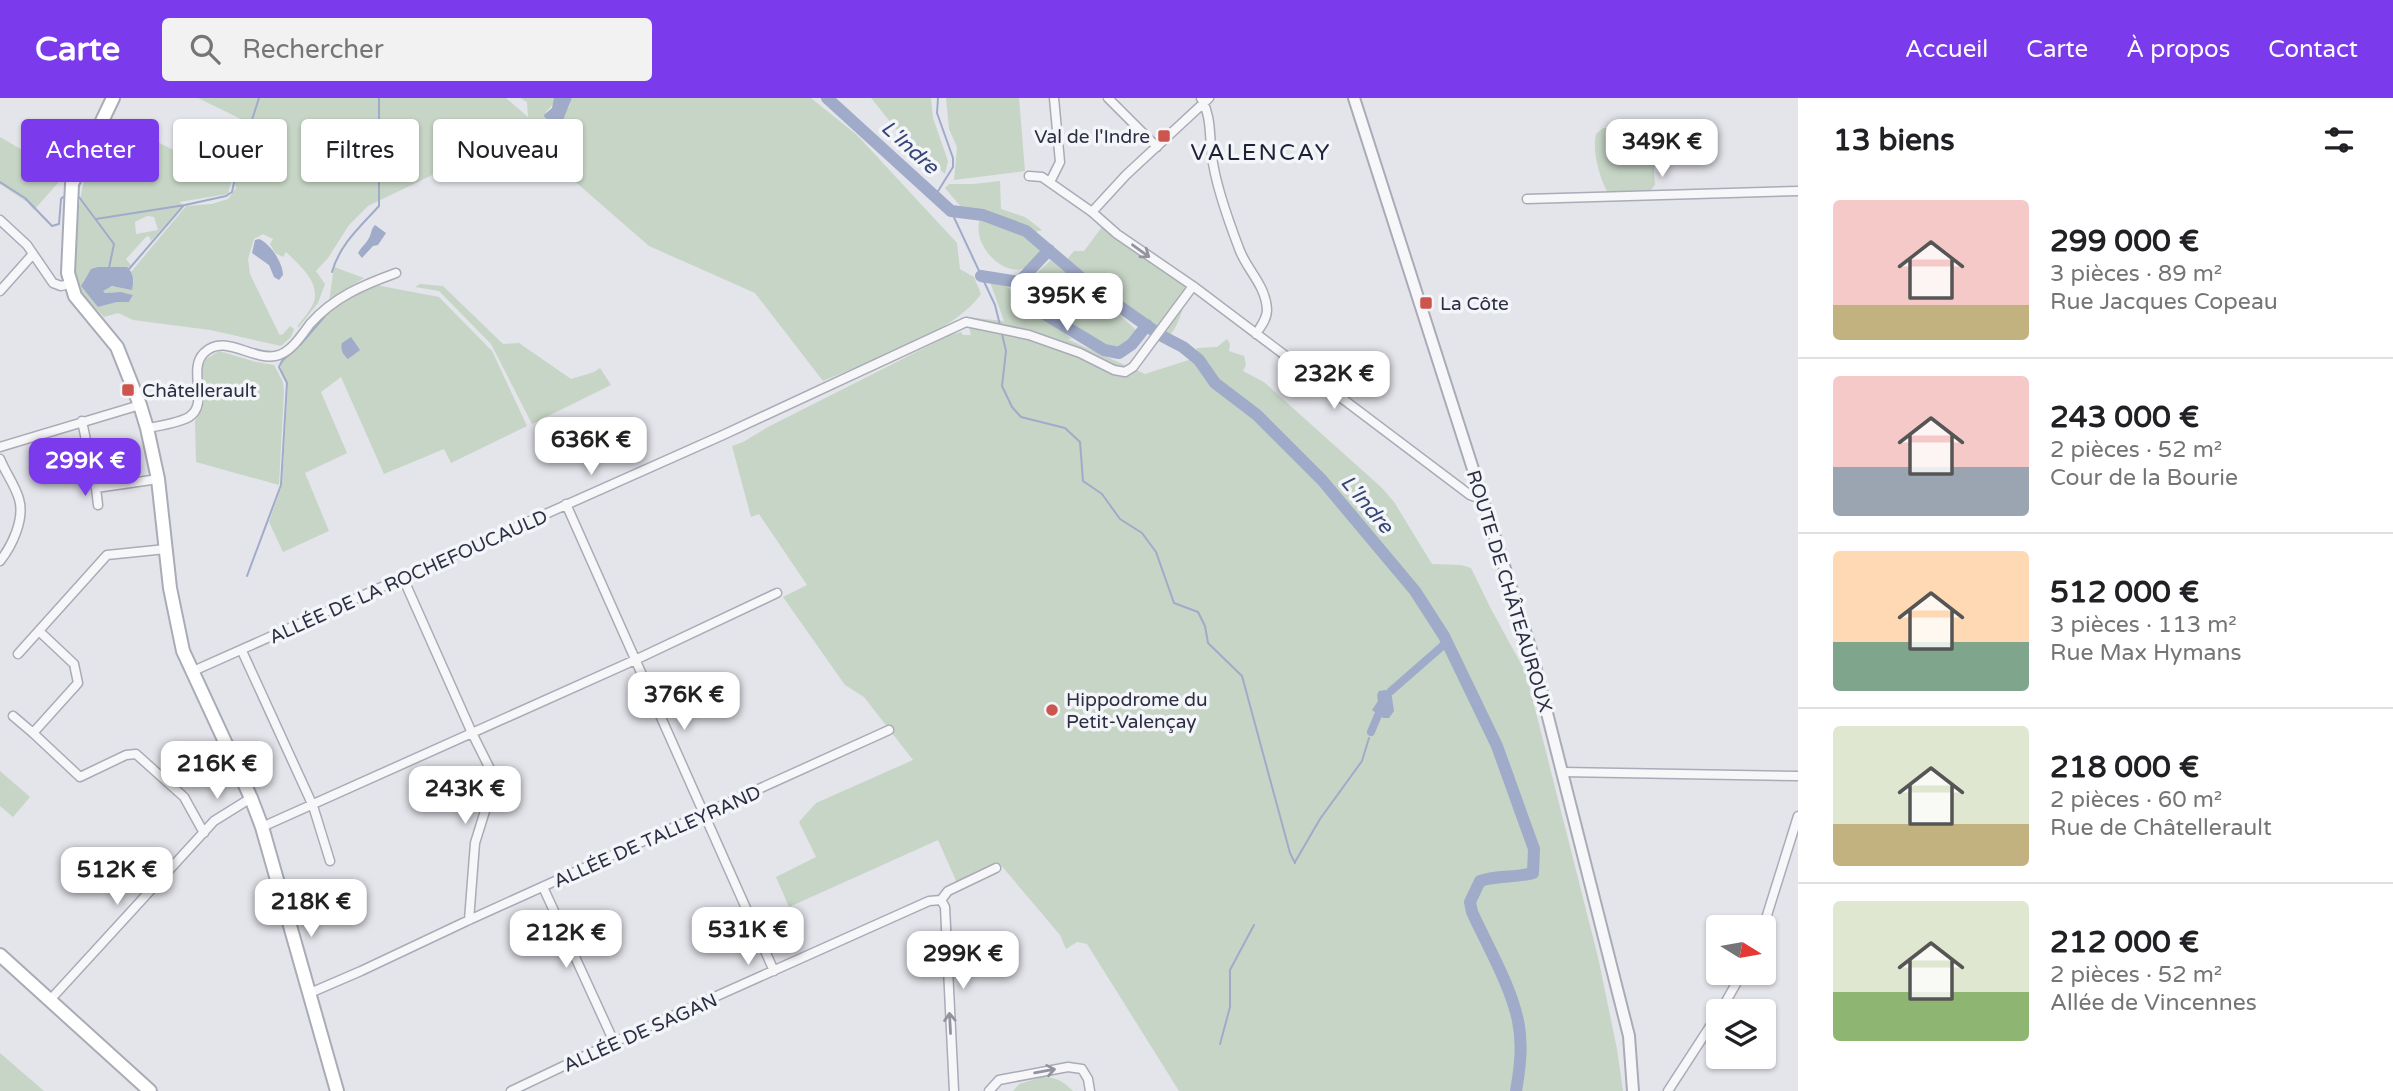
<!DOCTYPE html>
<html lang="fr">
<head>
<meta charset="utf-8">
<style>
  body { margin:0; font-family:"Varela Round",sans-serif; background:#f2f2f2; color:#202124; height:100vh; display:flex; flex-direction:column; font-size:26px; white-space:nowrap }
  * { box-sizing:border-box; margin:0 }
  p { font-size:23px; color:#757577 }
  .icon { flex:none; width:38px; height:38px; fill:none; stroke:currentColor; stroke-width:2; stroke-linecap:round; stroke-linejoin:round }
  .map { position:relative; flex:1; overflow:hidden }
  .sheet { display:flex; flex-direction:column; background:#fff; width:595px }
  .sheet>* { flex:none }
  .banner { position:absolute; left:21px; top:21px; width:665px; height:63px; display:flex; gap:14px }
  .needle { width:46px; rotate:101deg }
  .fabs { position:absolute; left:1706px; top:817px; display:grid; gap:14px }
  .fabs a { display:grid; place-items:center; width:70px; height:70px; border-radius:7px; background:#fff; box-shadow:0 2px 5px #0004; font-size:35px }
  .price { position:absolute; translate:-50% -60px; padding:0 16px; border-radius:14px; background:#fff; color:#222; font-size:23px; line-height:46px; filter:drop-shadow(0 2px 4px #0008) }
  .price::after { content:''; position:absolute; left:50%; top:42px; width:21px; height:16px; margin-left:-10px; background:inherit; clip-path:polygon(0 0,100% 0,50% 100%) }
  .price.active { background:#7c3aed; color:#fff }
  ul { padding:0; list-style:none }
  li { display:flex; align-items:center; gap:21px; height:175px; padding:0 35px }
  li+li { border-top:2px solid #e0e0e0 }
  li span { display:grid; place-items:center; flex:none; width:196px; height:140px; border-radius:7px; color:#555 }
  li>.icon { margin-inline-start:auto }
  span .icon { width:84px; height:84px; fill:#fffc; stroke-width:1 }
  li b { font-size:30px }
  h2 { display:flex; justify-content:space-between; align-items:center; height:84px; padding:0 35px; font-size:30px }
  .chip { padding:0 24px; border-radius:7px; background:#fff; box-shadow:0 2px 5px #0004; font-size:24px; line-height:63px }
  .chip.active { background:#7c3aed; color:#fff }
  header { display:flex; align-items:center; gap:42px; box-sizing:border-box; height:98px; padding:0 35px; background:#7c3aed; color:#fff }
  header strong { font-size:33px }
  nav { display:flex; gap:38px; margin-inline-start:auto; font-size:24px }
  .search { width:490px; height:63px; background:#f2f2f2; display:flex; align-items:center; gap:18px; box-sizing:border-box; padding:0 24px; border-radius:7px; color:#757577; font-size:26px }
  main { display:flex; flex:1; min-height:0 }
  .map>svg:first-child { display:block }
</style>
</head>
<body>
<header>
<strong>Carte</strong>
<div class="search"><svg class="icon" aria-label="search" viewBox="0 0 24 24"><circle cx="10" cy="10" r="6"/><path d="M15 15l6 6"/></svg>Rechercher</div>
<nav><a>Accueil</a><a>Carte</a><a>À propos</a><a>Contact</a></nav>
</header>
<main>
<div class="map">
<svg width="1798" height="993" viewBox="0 0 1798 993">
  <rect width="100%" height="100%" fill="#e4e5eb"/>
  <path fill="#c6d5c5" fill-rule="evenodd" d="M198,0H506L528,19L527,4L520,0H554V5L546,14L545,20L552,21L569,9L572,0H811L857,37L957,145L960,171L974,179L981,196C953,236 869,263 823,283L755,195L649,148L548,60L539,22L520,24L514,39L494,51L455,66L368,108L349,127L328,160L316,173L325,186L318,205L299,229H297C302,222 309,214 313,206C322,185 299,167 286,154L283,159L275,155L270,146L273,141L263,136L254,141L248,161L250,176L279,236L282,237L290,228L294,231L291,239L281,248L210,232L133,222L118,215L104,219C97,211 87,203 81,195C66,169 80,87 91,60C96,47 104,34 111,21L232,81L228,96L179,104L182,106L181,109L151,143L149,138L146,139L126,161L131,167L128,170C109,169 94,164 83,184L98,209L117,204H129L133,197L121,194L105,195L102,193C111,186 123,189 134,184L131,174L186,108L212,106L228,101L236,90L233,74L245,23ZM147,118L154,119L158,132L136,136L135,124Z
    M871,0H931L933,20L948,63L945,76L896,31Z
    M946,0H1019L1025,73L954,82L957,49L949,31Z
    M1603,30C1619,30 1645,24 1652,40L1655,87L1650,93H1607C1599,78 1592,53 1596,36Z
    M0,39L65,77L34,112L27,104L0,86Z
    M1000,83L1001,111L1025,119L1042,132L1035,134L1003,119L961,109L945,90L949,86H973Z
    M980,122C1007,126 1022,136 1043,153C1037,161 1031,169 1021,171C998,176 972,143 980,122Z
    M1102,129L1184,187C1189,198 1178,233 1167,239L1070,165L1068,160L1074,153H1084Z
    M1051,162L1117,214L1138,234L1118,250L1108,249L1037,202L1030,185L1037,175Z
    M334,169L364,180L329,201L330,197Z
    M990,184C1015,186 1014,199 1030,212C1043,223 1059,229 1072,241H1067L1145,276L1198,259L1195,256L1197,250L1217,249L1227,241L1230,246L1229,253L1244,258L1246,267L1243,273L1264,284L1382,390L1394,404L1432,466L1461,467L1471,470L1491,511L1526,575L1598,859L1617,951L1623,993H1179L1087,846L1077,844L1066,851L1060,837L1000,766L957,785L938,742L789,809L776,779L816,759L799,724L816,705L913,662L864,599L845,587L783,499L807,487L759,416L751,419L732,348L743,344L768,329L950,237L961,234L963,237H971L967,219L1004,223Z
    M420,186L443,188L503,246L519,245L571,281L594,274L600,270L611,287L532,326L491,246L439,193L415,189Z
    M376,187L439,199L492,253L527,328L451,365L444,351L384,376L341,279L321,294L347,355L305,375L329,433L283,454L269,424L282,387L288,288L281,274V264C298,249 313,233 327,215C338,201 360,194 376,187Z
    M219,253L256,264L274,267L283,284L284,293L279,387L196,364L195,323L202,312L205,299L202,270L205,262Z
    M0,673L30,699L13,719L0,708Z
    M0,955L44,993H0Z
    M1042,979C1056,979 1063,983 1073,993H1013L1019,986Z"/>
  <path fill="#a0abca" d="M554,0H572L563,22L558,24L545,20L544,17L552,10Z
    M375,127L386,135L378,147L373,148L362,160L358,155C361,149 366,146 369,140C372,134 371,131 375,127Z
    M259,141C270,145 283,165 283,177L279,182L274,179L269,167L252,155L255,142Z
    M98,169H127C134,176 134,182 132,192L112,188L103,193L105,195L121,194L133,197L129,204H117L98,209L81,188L91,171Z
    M351,239L360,252L348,261C343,257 340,251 342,245Z
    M1385,592L1391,593L1394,613L1389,620H1383L1372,612L1378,603L1377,597L1379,593Z"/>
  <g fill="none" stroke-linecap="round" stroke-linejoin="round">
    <path stroke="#a0abca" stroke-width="2" d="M0,84L25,100L52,128L59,126L61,101L63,99
      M935,98L953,69V60L937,15L938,0
      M76,99H79L114,146L109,170
      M951,113L995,207L1000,227
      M96,121L185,107L226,98L232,94L239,62L259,0
      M129,171L184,107
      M332,174C340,146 360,129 379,108V0
      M1002,236L1006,253L1002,288L1012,309L1021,319L1065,330L1080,344L1083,383L1102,396L1120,421L1142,435L1156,454L1174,505L1198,514L1205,528L1208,545L1242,578L1290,755L1295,765
      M300,247L325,218
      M247,478L281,387L287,285L279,269L282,263L295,251
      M1295,764L1320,721L1362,663L1369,640
      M1220,946L1230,909V872L1254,827"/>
    <path stroke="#a0abca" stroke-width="8" d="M1391,593L1447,544
      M1371,634L1378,617"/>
    <path stroke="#a0abca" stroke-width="12" d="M827,0L951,113L983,117L1026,133L1092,189L1160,237L1183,249L1199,262L1215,285L1257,317L1322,382L1415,493L1444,538L1497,648L1534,751L1533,775C1515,780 1498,777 1480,783L1470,804L1472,814C1487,847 1511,888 1518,923C1523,946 1520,970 1516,993
      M981,178L1019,184L1035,210L1104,252L1119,255L1132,246L1147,227
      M1019,184L1049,152"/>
    <defs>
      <path id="minor" d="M1108,0L1157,49
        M1201,0C1212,19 1209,38 1212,58C1215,86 1230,127 1240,153C1248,173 1266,188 1267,212C1267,221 1261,228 1256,236
        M1029,78L1042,79L1092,114L1117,136L1193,188L1470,397L1475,399L1482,398
        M1050,84L1060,64L1054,0
        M1527,101L1798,93
        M1092,114L1126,77L1209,0
        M0,122L27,147L53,185L61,188L70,186
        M0,193L33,156
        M82,323L96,390L158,381
        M147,330C160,328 178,325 189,319C210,306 187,271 204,255C224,235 251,262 275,258C290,256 302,237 310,226C334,199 363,187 396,175
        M0,349L140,307
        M0,361C5,374 15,387 19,401C25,421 12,448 0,463
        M96,390L98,407
        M566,406L774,873
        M403,480L472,635L492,675L494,684L475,745L469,822
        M39,533L74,566L78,585L33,635L80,679L126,657L136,656L184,699L204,735
        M242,553L313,708L330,763
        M18,556L107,457L166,451
        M191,574L723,337L966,224L1029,237L1080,255L1114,272L1125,274L1133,269L1193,188
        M13,618L33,635
        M1562,674L1798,678
        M262,729L635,562L777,495
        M543,789L614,944
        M941,802L945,809L954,993
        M1763,830L1798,718
        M310,895L361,873L469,822L889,632
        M50,902L214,723L251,700
        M1720,914L1742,875
        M511,993L614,944L929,803L941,802L948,793L996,770
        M989,993L999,982L1068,969L1082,971L1088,981L1090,993
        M1668,993L1718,916"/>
      <path id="tertiary" d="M1354,0L1531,552L1629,938L1633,993"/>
      <path id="secondary" d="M113,0L72,86L68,175L75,198L117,249L140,307L147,330L158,381L170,490L183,553L251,700L262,729L337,993
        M0,857L150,993"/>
    </defs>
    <use href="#minor" stroke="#a9abb6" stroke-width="11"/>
    <use href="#tertiary" stroke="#a9abb6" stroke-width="14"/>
    <use href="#secondary" stroke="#a9abb6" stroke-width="16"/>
    <use href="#minor" stroke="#f7f7fa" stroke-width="8"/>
    <use href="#tertiary" stroke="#f7f7fa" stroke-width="10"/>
    <use href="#secondary" stroke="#fff" stroke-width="12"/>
  </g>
  <defs><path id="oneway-shaft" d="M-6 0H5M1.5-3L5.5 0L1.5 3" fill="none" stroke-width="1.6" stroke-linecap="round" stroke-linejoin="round" transform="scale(1.75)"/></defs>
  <g stroke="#92939f">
    <use href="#oneway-shaft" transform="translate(1141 153) rotate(36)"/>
    <use href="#oneway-shaft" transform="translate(950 925) rotate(-93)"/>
    <use href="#oneway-shaft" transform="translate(1045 973) rotate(-10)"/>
  </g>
  <g fill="#cc564d" stroke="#f4f5f8" stroke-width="2.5">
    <rect x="1157" y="31" width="14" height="14" rx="3.5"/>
    <rect x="1419" y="198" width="14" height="14" rx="3.5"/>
    <rect x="121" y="285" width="14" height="14" rx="3.5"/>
    <circle cx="1052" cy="612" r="7"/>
  </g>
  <g text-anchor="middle" stroke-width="7" stroke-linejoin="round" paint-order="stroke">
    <g font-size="19" fill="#2c2f44" stroke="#f4f5f8" text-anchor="start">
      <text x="1150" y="45" text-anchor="end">Val de l'Indre</text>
      <text x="1440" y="212">La Côte</text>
      <text x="142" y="299">Châtellerault</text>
      <text x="1066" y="608">Hippodrome du<tspan x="1066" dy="22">Petit-Valençay</tspan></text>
    </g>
    <g font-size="19" fill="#2c2f44" stroke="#f4f5f8">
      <text transform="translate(408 478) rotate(-24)" y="7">ALLÉE DE LA ROCHEFOUCAULD</text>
      <text transform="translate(1510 493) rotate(73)" y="7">ROUTE DE CHÂTEAUROUX</text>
      <text transform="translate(657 738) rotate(-24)" y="7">ALLÉE DE TALLEYRAND</text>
      <text transform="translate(640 934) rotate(-24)" y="7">ALLÉE DE SAGAN</text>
    </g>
    <g font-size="21" font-style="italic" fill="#364577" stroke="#f4f5f8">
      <text transform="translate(910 49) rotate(42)" y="7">L'Indre</text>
      <text transform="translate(1367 406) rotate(50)" y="7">L'Indre</text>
    </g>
    <g font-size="23" letter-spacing="2" fill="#1e2035" stroke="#f4f5f8">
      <text x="1261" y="62">VALENCAY</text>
    </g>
  </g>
</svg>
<div class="fabs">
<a><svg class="needle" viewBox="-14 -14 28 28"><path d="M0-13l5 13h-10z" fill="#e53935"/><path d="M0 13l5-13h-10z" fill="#757577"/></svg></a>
<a><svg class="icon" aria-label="layers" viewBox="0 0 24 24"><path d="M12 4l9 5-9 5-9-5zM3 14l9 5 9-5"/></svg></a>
</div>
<b class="price" style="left:1662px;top:81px">349K €</b>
<b class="price" style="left:1067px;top:235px">395K €</b>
<b class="price" style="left:1334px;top:313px">232K €</b>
<b class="price" style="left:591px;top:379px">636K €</b>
<b class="price active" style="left:85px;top:400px">299K €</b>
<b class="price" style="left:684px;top:634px">376K €</b>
<b class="price" style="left:217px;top:703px">216K €</b>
<b class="price" style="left:465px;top:728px">243K €</b>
<b class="price" style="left:117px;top:809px">512K €</b>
<b class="price" style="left:311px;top:841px">218K €</b>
<b class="price" style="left:748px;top:869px">531K €</b>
<b class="price" style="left:566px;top:872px">212K €</b>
<b class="price" style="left:963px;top:893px">299K €</b>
<div class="banner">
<a class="chip active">Acheter</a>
<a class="chip">Louer</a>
<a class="chip">Filtres</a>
<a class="chip">Nouveau</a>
</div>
</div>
<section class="sheet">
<h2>13 biens<svg class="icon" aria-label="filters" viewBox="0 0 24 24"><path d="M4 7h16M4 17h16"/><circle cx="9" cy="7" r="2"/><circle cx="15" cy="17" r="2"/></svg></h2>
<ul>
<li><span style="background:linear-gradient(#f6c9c9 75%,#c2b280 0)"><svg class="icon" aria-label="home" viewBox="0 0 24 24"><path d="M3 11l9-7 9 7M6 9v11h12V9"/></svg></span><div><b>299 000 €</b><p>3 pièces · 89 m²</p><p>Rue Jacques Copeau</p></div></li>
<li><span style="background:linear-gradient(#f6c9c9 65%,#9aa5b1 0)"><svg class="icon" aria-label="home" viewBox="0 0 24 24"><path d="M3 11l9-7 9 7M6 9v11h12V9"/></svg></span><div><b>243 000 €</b><p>2 pièces · 52 m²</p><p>Cour de la Bourie</p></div></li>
<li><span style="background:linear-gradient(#ffd9b3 65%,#7fa58c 0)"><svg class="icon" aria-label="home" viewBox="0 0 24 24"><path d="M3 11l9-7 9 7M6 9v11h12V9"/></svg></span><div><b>512 000 €</b><p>3 pièces · 113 m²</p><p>Rue Max Hymans</p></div></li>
<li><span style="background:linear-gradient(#dfe7d0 70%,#c2b280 0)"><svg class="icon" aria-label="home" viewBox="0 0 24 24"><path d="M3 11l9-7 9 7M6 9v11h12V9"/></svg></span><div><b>218 000 €</b><p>2 pièces · 60 m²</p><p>Rue de Châtellerault</p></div></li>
<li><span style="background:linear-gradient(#dfe7d0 65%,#8fb573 0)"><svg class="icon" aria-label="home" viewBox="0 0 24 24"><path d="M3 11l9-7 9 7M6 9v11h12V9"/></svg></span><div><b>212 000 €</b><p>2 pièces · 52 m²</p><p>Allée de Vincennes</p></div></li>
</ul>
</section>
</main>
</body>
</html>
